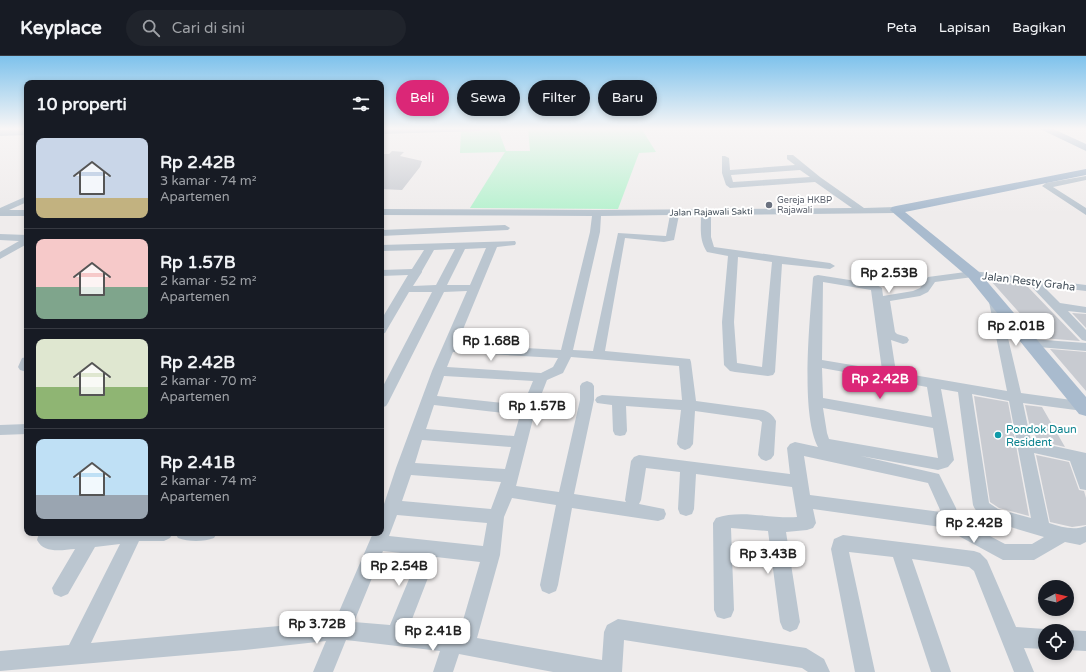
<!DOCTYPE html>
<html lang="id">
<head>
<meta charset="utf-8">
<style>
  body { margin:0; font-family:"Varela Round",sans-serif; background:#20242c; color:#f1f3f6; height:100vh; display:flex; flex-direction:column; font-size:15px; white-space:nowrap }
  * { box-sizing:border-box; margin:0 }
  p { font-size:13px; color:#9ea1a6 }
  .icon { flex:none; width:22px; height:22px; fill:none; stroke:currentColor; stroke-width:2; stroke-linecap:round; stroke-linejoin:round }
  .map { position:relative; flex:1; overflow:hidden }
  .side { position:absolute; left:24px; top:24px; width:360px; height:456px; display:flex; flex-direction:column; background:#171b24; border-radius:8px; box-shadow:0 2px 6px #0003 }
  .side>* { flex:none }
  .banner { position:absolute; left:396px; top:24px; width:380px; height:36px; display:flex; gap:8px }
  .needle { width:26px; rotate:83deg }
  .controls { position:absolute; left:1038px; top:524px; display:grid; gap:8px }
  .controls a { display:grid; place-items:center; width:36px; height:36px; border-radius:50%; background:#171b24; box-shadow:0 2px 6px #0003; font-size:20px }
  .price { position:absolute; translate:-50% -34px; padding:0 9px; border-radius:8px; background:#fff; color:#222; font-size:13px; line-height:26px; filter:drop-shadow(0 1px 2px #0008) }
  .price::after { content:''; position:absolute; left:50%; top:24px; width:12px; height:9px; margin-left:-6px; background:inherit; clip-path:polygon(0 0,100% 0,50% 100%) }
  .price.active { background:#db2777; color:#fff }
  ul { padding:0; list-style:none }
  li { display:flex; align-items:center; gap:12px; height:100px; padding:0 12px }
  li+li { border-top:1px solid #363941 }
  li span { display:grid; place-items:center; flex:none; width:112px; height:80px; border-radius:8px; color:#555 }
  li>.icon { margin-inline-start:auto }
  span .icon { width:48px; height:48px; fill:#fffc; stroke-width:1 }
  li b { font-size:17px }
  h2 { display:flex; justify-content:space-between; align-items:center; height:48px; padding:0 12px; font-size:17px }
  .tag { padding:0 14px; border-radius:18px; background:#171b24; box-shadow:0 2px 6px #0003; font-size:14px; line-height:36px }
  .tag.active { background:#db2777; color:#fff }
  header { display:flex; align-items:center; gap:24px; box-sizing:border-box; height:56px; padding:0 20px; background:#171b24; border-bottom:1px solid #363941 }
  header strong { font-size:19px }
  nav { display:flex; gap:22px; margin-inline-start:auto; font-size:14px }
  .search { width:280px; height:36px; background:#20242c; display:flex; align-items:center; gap:10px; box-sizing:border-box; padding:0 14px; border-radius:22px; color:#9ea1a6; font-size:15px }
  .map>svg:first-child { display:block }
</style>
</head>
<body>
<header>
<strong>Keyplace</strong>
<div class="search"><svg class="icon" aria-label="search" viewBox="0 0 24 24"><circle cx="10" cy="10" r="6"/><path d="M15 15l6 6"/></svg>Cari di sini</div>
<nav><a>Peta</a><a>Lapisan</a><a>Bagikan</a></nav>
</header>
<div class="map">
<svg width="1086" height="616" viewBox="0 0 1086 616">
  <rect width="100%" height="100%" fill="#efecec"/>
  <path fill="#b6f1ce" d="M528,72H641L656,96L639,97L618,153L470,152L505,96L460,97L461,75L498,73L506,95H530Z"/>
  <path fill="#c8cbd1" d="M392,95L404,96L400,100L422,105L420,111L402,134L381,133V98H389Z
    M991,225L1026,229L1080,285L1042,282Z
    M1072,257L1086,258V272Z
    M1050,293L1086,296V335Z
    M974,340L1008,346L1029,460L999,452L990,446Z
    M1025,349L1042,351L1065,391L1038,385L1029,367Z
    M1036,399L1069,406L1079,434L1084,435L1086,442V469L1072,471L1050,466Z"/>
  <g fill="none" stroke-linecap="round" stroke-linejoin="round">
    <path fill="#bbc6d0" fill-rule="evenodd" d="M787,99H793L820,121L864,152L896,151L901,154L896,157L711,159V181L714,191L830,207L835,210L830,213L782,208L775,316L773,319L768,320L735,316L730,315L724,309L722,266L728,200L707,196C699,184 701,172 701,159H679L674,184L664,186L625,182L605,295L690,303L691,306L696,345L763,354C769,356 773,359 776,365L774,399L771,403L766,405L761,403L758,399L762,366L759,364L695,355L693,388L690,392L685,394L680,392L677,388L681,354L626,350L627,375L625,379L620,380L615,379L613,375L612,349L597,347L595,344L597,341L602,339L682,344L679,310L571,301L563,317L547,324L535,355L516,430L559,436L580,344V330L582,327L587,325L592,327L594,330V344L574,438L626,446L625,444L631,405L634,401L639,399L790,418L787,392L790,388L795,386L818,391C800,357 810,263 813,222L814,220L818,219L875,228L882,232L883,240L913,235L920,232L928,221L973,215L1086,229V235L1043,230L1060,247L1086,251V257L1068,255L1086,274V285L1082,284L1029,228L973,221L935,226L928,236L920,240L890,245L895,276L897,278L907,281L909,284L907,287L903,288L891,284L896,316L1007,335L989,246L991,244H999L1021,337L1086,346V354L1083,355L1023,347L1031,385L1086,397V434L1080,433L1070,405L1034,397L1049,467C1062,471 1073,475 1086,470V486L1080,489L1065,486L1034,504H1003L957,479L948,472L813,453L816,467L813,472L807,474L786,476L800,566L797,573L790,576L783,573L780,566L768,475L731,472L734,554L731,561L724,563L717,561L714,554L713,467L716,462C741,453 771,463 797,461L792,431L696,418L694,453L692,458L686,460L680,458L678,453L680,416L646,412L641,444L639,448L664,453L666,458L664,463L658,465L572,452L558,529L556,535L549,538L542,535L540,529L556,449L512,442L504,461L500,499L477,582L602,604L604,576L607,569L618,563L806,592L824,603L830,616H808L802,612L624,584L622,616H553L459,598L453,616H433L440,595L346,584L333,616H313L326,585L245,594L0,615V595L69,589L120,488L95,491L68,538L61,541L54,538L52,532L75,493C62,494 44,498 37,484L39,477H57L56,479L81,477H173L170,482L164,485H139L91,587L335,565L373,477H381V457L396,412L432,315L467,235L444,236L388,347L386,350L381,352V334L432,236H409L385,277L381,278V264L408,219L381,220V214L412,213L424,194L381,195V189L515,185L516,187L515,189L497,191L457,288L561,294L590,176L592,160L381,159V153L597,154L852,152L815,126L730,132L726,129L722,117V100H725L729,102L730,114L795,109L787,103ZM800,114L810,121L733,126L731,119ZM670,159L666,180L618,177L593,295L573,294L600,176L601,160ZM486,192L470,229H447L465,193ZM455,193L436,229L413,230L422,216V215L434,194ZM738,201L772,206L762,311L737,307L734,266ZM823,226L871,234L882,314L822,304ZM453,296L558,302L553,311L541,317L447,311ZM822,312L927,331L932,361L823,342ZM444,320L533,325L523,349L437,340ZM941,333L958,336L973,449C976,456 980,460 987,464L1044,481L1032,488H1005L969,469L958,460L956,452L939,418L861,400L938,414L948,411L954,404ZM972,338L1009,345L1031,462L998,453L989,447ZM434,349L520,359L514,380L426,373ZM823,352L933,372L938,402L829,383L827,377ZM422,384L511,391L505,413L415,407ZM804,400L928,427L941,456L810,439ZM411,419L501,426L491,453L402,445ZM397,459L487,467L483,490L389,480ZM383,495L419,499L390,569L354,566ZM436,501L480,506L459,578L409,571Z
      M1086,120V124L1053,131L1086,152V159L1042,130L1046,127Z
      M27,140V146L9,154H27V160H0V152Z
      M505,169L510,172L508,174L381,180V174Z
      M0,178L27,179V188L0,203V196L19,185L0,184Z
      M1030,283L1086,287V295L1026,290L1024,287L1026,284Z
      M27,301V316L20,314L18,311L22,302Z
      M27,368V378L0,379V369Z
      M175,477H217L214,482C204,486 188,486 178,482Z
      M843,479L974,495L980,497L987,504L1016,571L1045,573L1050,575H1045V593L1024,592L1034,616H1014L974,515L969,511L912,503L951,616H931L893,501L849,496L875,616H855L831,493L834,483Z
      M1067,574L1086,575V595L1067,594V575H1065Z"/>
    <path fill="#a9bbce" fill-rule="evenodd" d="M381,72H484L479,75L381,78Z
      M1038,72H1051L1086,88V95Z
      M27,73V79L0,80V74Z
      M1086,113V119L905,156L978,215L1086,341V360L1079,358L968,221L890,154L892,151L896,150Z"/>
  </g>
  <linearGradient id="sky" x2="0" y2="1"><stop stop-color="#7ec2ec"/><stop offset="0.46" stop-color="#f8f6f6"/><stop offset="1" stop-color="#f8f6f6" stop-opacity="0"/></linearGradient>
  <rect width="1086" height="158" fill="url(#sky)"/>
  <circle fill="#6b7280" stroke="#fff" stroke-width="1.5" cx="769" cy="149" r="4"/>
  <circle fill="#0f9aa8" stroke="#fff" stroke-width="1.5" cx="998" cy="379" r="4"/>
  <g text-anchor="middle" stroke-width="4" stroke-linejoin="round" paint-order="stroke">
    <g font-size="9" fill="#5b616d" stroke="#fff" text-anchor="start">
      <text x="777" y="147">Gereja HKBP<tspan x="777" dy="10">Rajawali</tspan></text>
    </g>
    <g font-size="9" fill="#434f5a" stroke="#fff">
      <text transform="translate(711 156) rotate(-1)" y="3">Jalan Rajawali Sakti</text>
    </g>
    <g font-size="11" fill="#434f5a" stroke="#fff">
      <text transform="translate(1029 225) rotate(7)" y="4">Jalan Resty Graha</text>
    </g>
    <g font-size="11" fill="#0d838f" stroke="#fff" text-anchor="start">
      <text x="1006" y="377">Pondok Daun<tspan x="1006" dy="13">Resident</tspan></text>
    </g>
  </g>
</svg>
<div class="controls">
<a><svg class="needle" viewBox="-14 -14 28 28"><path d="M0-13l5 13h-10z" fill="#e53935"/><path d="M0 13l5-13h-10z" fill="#9ea1a6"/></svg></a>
<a><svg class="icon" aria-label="locate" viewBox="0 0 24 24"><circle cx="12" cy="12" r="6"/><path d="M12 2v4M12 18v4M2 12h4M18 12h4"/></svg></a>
</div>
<b class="price" style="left:889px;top:238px">Rp 2.53B</b>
<b class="price" style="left:1016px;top:291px">Rp 2.01B</b>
<b class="price" style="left:491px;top:306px">Rp 1.68B</b>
<b class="price active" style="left:880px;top:344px">Rp 2.42B</b>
<b class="price" style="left:537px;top:371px">Rp 1.57B</b>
<b class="price" style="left:974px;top:488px">Rp 2.42B</b>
<b class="price" style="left:768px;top:519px">Rp 3.43B</b>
<b class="price" style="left:399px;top:531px">Rp 2.54B</b>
<b class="price" style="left:317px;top:589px">Rp 3.72B</b>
<b class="price" style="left:433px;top:596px">Rp 2.41B</b>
<div class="banner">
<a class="tag active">Beli</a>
<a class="tag">Sewa</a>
<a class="tag">Filter</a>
<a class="tag">Baru</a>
</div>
<section class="side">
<h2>10 properti<svg class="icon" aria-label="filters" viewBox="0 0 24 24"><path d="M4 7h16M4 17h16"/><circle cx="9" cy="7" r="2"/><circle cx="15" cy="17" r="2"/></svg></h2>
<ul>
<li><span style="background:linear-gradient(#c9d6e8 75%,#c2b280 0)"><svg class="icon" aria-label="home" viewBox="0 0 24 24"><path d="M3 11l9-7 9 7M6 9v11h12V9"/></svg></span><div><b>Rp 2.42B</b><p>3 kamar · 74 m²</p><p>Apartemen</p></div></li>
<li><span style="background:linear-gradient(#f6c9c9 60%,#7fa58c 0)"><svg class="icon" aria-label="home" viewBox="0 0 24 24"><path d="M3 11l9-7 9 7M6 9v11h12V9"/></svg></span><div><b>Rp 1.57B</b><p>2 kamar · 52 m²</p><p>Apartemen</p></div></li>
<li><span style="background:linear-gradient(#dfe7d0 60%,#8fb573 0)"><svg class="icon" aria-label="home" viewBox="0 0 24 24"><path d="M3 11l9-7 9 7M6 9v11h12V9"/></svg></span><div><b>Rp 2.42B</b><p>2 kamar · 70 m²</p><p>Apartemen</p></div></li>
<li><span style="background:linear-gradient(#bfe0f5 70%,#9aa5b1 0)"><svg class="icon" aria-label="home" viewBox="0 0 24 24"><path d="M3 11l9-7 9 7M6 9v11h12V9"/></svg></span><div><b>Rp 2.41B</b><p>2 kamar · 74 m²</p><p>Apartemen</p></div></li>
</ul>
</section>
</div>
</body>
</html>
